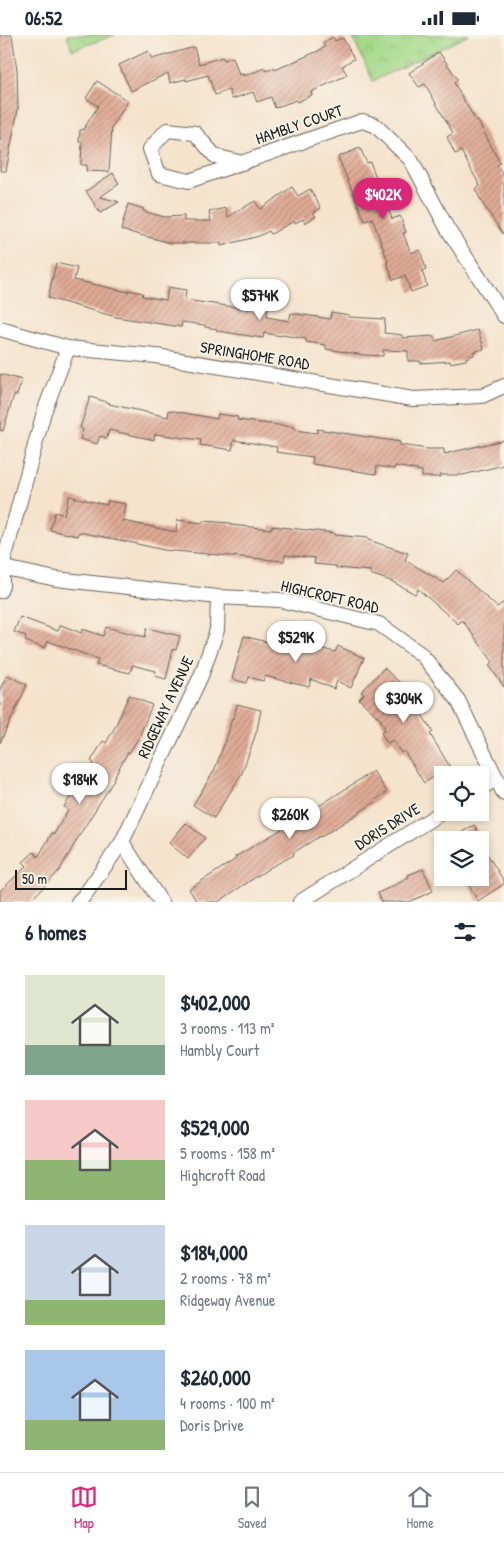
<!DOCTYPE html>
<html lang="en">
<head>
<meta charset="utf-8">
<style>
  body { margin:0; font-family:"Patrick Hand",sans-serif; background:#f2f2f3; color:#1f2937; height:100vh; display:flex; flex-direction:column; font-size:19px; white-space:nowrap }
  * { box-sizing:border-box; margin:0 }
  p { font-size:16px; color:#747a83 }
  .icon { flex:none; width:28px; height:28px; fill:none; stroke:currentColor; stroke-width:2; stroke-linecap:round; stroke-linejoin:round }
  .map { position:relative; height:867px; overflow:hidden }
  .panel { display:flex; flex-direction:column; background:#fff; flex:1 }
  .panel>* { flex:none }
  .tools { position:absolute; left:434px; top:731px; display:grid; gap:10px }
  .tools a { display:grid; place-items:center; width:55px; height:55px; border-radius:0px; background:#fff; box-shadow:0 2px 8px #0003; font-size:25px }
  .scale { position:absolute; left:15px; bottom:12px; width:112px; box-sizing:border-box; padding-left:5px; border:2px solid #1c1c1c; border-top:0; font-size:14px; line-height:18px; white-space:nowrap; color:#1c1c1c; -webkit-text-stroke:4px #f7f3e8; paint-order:stroke }
  .price { position:absolute; translate:-50% -42px; padding:0 11px; border-radius:18px; background:#fff; color:#222; font-size:16px; line-height:32px; filter:drop-shadow(0 1px 2px #0008) }
  .price::after { content:''; position:absolute; left:50%; top:30px; width:15px; height:11px; margin-left:-8px; background:inherit; clip-path:polygon(0 0,100% 0,50% 100%) }
  .price.current { background:#db2777; color:#fff }
  ul { padding:0; list-style:none }
  li { display:flex; align-items:center; gap:15px; height:125px; padding:0 25px }
  li span { display:grid; place-items:center; flex:none; width:140px; height:100px; border-radius:0px; color:#555 }
  li>.icon { margin-inline-start:auto }
  span .icon { width:60px; height:60px; fill:#fffc; stroke-width:1 }
  li b { font-size:21px }
  h2 { display:flex; justify-content:space-between; align-items:center; height:60px; padding:0 25px; font-size:21px }
  .status { display:flex; justify-content:space-between; align-items:center; height:35px; padding:0 25px; background:#fff; direction:ltr }
  .status svg { height:14px; fill:currentColor }
  .tabs { display:flex; justify-content:space-around; align-items:center; height:70px; border-top:1px solid #e0e1e3; background:#fff; font-size:14px; color:#747a83 }
  .tabs a { display:grid; justify-items:center; gap:2px }
  .tabs .current { color:#db2777 }
  .map>svg:first-child { display:block }
</style>
</head>
<body>
<div class="status"><b>06:52</b><svg viewBox="0 0 49 12"><path d="M0 12V9h3v3zM5 12V6h3v6zM10 12V3h3v9zM15 12V0h3v12zM26 1h20v11H26zM47 4h2v5h-2z"/></svg></div>
<div class="map">
<svg width="504" height="867" viewBox="0 0 504 867">
  <defs>
    <pattern id="park-crowns" width="20" height="18" patternUnits="userSpaceOnUse" patternTransform="scale(1.25)"><rect width="20" height="18" fill="#a5d989"/><path d="M2 6a3 3 0 1 1 6 0M12 15a3 3 0 1 1 6 0" fill="none" stroke="#8dba76"/></pattern>
    <pattern id="building-hatch" width="6" height="6" patternUnits="userSpaceOnUse" patternTransform="scale(1.25)"><rect width="6" height="6" fill="#e0ab96"/><path d="M-1 1l2-2M0 6l6-6M5 7l2-2" fill="none" stroke="#b58a7a"/></pattern>
  </defs>
  <rect width="100%" height="100%" fill="#f7f3e8"/>
  <filter id="ink" filterUnits="userSpaceOnUse"><feTurbulence type="fractalNoise" baseFrequency=".02" numOctaves="2"/><feDisplacementMap in="SourceGraphic" scale="10" xChannelSelector="R" yChannelSelector="G"/><feConvolveMatrix kernelMatrix="1 2 1 2 8 2 1 2 1" color-interpolation-filters="sRGB"/></filter>
  <filter id="wash" filterUnits="userSpaceOnUse"><feTurbulence type="fractalNoise" baseFrequency=".0096" numOctaves="4" result="noise"/><feDisplacementMap in="SourceGraphic" scale="20" xChannelSelector="R" yChannelSelector="G"/><feGaussianBlur stdDeviation="1.12" result="paint"/><feColorMatrix in="noise" values="0 0 0 0 0 0 0 0 0 0 0 0 0 0 0 0 0 1.4 0 .05"/><feComposite in="paint" operator="in"/></filter>
  <g filter="url(#wash)">
    <rect width="100%" height="100%" fill="#f5e3cc"/>
    <path fill="url(#park-crowns)" stroke="#607a52" d="M67,0H115L72,15Z
      M352,0H469L373,46Z"/>
    <g id="blocks">
      <path fill="url(#building-hatch)" d="M0,0H12L17,35L18,74L6,136H0Z
        M333,2L335,6L343,3L354,24L345,29V30L342,31L347,40L311,57L312,60L297,67L296,65L275,73L271,62L257,67L253,57L232,64L229,55L215,60L208,40L186,46V44L170,48L168,38L131,56L119,30L148,16L152,24L194,12L199,29L223,22L224,25L233,22L239,40L243,39L244,41L265,33L266,36L274,33L275,35L318,16L325,12L323,8Z
        M439,17L458,45L454,48L476,86H478L500,128L497,130L504,143V200L484,171L475,154L480,151L461,116L455,119L447,102L453,98L425,49L419,52L409,38Z
        M97,46L128,66L112,92L109,137L86,136L87,130H81L82,107H79L80,95H83L98,71L86,63Z
        M360,113L367,128L370,127L378,147L380,146L386,161L384,162L392,184L400,181L406,197L403,198L411,218L420,215L426,234L422,236L427,251L411,257L405,241L393,245L387,227L388,226L372,183L365,186L338,122Z
        M113,138L119,149L100,162L119,167L100,178L86,156Z
        M292,152L298,161L310,154L321,173L313,178L316,181L305,188L303,184L295,188L294,186L271,199L269,196L259,201L221,211V208H171L121,195L128,169L144,174L143,176L164,182L184,181V186H211L209,177L226,173L228,182L255,166L260,174Z
        M56,228L77,233L74,245L128,257V255L143,258L142,261L166,265L168,252L186,255L185,265L249,274L250,267L268,270L267,282L289,286L291,278L330,284L331,277L349,280V282L385,284L384,298L402,300V303L434,301L435,306L478,295L484,314L473,317L474,320L466,323V325L450,328V326L420,328V326H408V316L383,315V321L364,320L326,314V310L306,307V304L282,300L281,301L264,298L263,303L217,296V294L205,292V290L182,287L181,292L116,282L48,263Z
        M0,339L22,345L17,360H14L3,396L0,395Z
        M90,362L110,368L109,369L168,382L169,375L217,384L218,379L238,382L237,385L294,392V395L317,398V394L400,407V410L428,414H444V419L504,405V430L463,440H440V442H422V436L395,431L394,434L377,431L376,439L312,429L313,422L276,417L277,412L234,405L232,415L200,410L201,405L155,399L154,405L109,395L107,403L100,401L97,409L80,404L83,394L80,393Z
        M69,461L107,470L108,466L126,469L123,486L176,497L177,485L203,488V486L231,488V490L271,494V491L334,498V500L368,503V505L408,518L405,525L444,548L456,535L497,572L504,567V652L489,630L493,627L462,585L458,589L418,554L415,559L391,546L370,539L371,536L336,533V531L314,529L315,523L285,520L284,526L164,515L124,506L79,497L78,501L50,495L55,477L64,480Z
        M20,582L58,596L61,590L81,598L83,594L103,601L106,592L145,602L147,593L180,601L176,615L173,614L166,644L155,641L156,636L132,630L130,638L96,630L98,624L48,606L45,613L25,606L26,601L14,597Z
        M244,601L282,611L284,604L335,617L338,611L364,623L351,653L337,646L334,654L311,644L309,652L265,641L263,646L249,642L247,648L232,644Z
        M384,633L409,656L408,658L433,697L430,699L450,732L424,748L404,716L401,718L393,705L387,708L381,698L385,694L380,684L359,664L364,659L361,657Z
        M7,640L27,650L0,708V654Z
        M129,660L152,670L140,700L129,718L128,717L113,744L114,745L82,796L59,836L29,867H0V856L27,831L23,827L34,817L38,822L52,798L54,799L68,775L64,772L77,751L79,752L94,728L91,726L103,706L106,708L115,692Z
        M237,669L261,675L257,695L242,738L214,783L193,770L214,736L228,699L232,683H234Z
        M373,736L387,757L376,765L377,766L321,802L320,801L293,818L294,820L271,832L218,867H197L189,854L236,824L235,822L282,794V793L301,780L302,782Z
        M186,788L205,803L188,824L169,808Z
        M474,790L483,805H449Z
        M480,808L504,846V849L478,866L464,842H480Z
        M423,834L433,856L409,867H382L378,858L403,846V845L409,842L408,840Z"/>
    </g>
  </g>
  <g filter="url(#ink)">
    <use href="#blocks" fill-opacity="0" stroke="#68625a" stroke-width="1"/>
    <g fill="none" stroke-linecap="round" stroke-linejoin="round">
      <defs>
        <path id="minor" d="M242,128L215,121L195,98L167,95L150,114L159,139L189,146L362,86L375,90L411,125L447,193L504,281
          M0,294L68,313L156,321L413,364L482,361L504,351
          M0,532L56,544L218,562L280,565L379,589L422,620L458,665L504,759
          M0,556L2,551V532L44,377L68,313
          M480,754L497,743
          M122,807L161,867
          M78,867L84,861L122,807L201,641L217,595L218,562
          M300,867L442,777"/>
      </defs>
      <use href="#minor" stroke="#68625a" stroke-width="16"/>
      <use href="#minor" stroke="#fff" stroke-width="14"/>
    </g>
  </g>
  <g text-anchor="middle" stroke-width="4" stroke-linejoin="round" paint-order="stroke">
    <g font-size="16" fill="#1c1c1c" stroke="#f7f3e8">
      <text transform="translate(299 89) rotate(-19)" y="6">HAMBLY COURT</text>
      <text transform="translate(255 320) rotate(9)" y="6">SPRINGHOME ROAD</text>
      <text transform="translate(330 561) rotate(13)" y="6">HIGHCROFT ROAD</text>
      <text transform="translate(165 672) rotate(-65)" y="6">RIDGEWAY AVENUE</text>
      <text transform="translate(387 791) rotate(-32)" y="6">DORIS DRIVE</text>
    </g>
  </g>
</svg>
<div class="tools">
<a><svg class="icon" aria-label="locate" viewBox="0 0 24 24"><circle cx="12" cy="12" r="6"/><path d="M12 2v4M12 18v4M2 12h4M18 12h4"/></svg></a>
<a><svg class="icon" aria-label="layers" viewBox="0 0 24 24"><path d="M12 4l9 5-9 5-9-5zM3 14l9 5 9-5"/></svg></a>
</div>
<div class="scale">50 m</div>
<b class="price current" style="left:383px;top:185px">$402K</b>
<b class="price" style="left:260px;top:286px">$574K</b>
<b class="price" style="left:296px;top:628px">$529K</b>
<b class="price" style="left:404px;top:689px">$304K</b>
<b class="price" style="left:80px;top:770px">$184K</b>
<b class="price" style="left:290px;top:805px">$260K</b>
</div>
<section class="panel">
<h2>6 homes<svg class="icon" aria-label="filters" viewBox="0 0 24 24"><path d="M4 7h16M4 17h16"/><circle cx="9" cy="7" r="2"/><circle cx="15" cy="17" r="2"/></svg></h2>
<ul>
<li><span style="background:linear-gradient(#dfe7d0 70%,#7fa58c 0)"><svg class="icon" aria-label="home" viewBox="0 0 24 24"><path d="M3 11l9-7 9 7M6 9v11h12V9"/></svg></span><div><b>$402,000</b><p>3 rooms · 113 m²</p><p>Hambly Court</p></div></li>
<li><span style="background:linear-gradient(#f6c9c9 60%,#8fb573 0)"><svg class="icon" aria-label="home" viewBox="0 0 24 24"><path d="M3 11l9-7 9 7M6 9v11h12V9"/></svg></span><div><b>$529,000</b><p>5 rooms · 158 m²</p><p>Highcroft Road</p></div></li>
<li><span style="background:linear-gradient(#c9d6e8 75%,#8fb573 0)"><svg class="icon" aria-label="home" viewBox="0 0 24 24"><path d="M3 11l9-7 9 7M6 9v11h12V9"/></svg></span><div><b>$184,000</b><p>2 rooms · 78 m²</p><p>Ridgeway Avenue</p></div></li>
<li><span style="background:linear-gradient(#a9c7e8 70%,#8fb573 0)"><svg class="icon" aria-label="home" viewBox="0 0 24 24"><path d="M3 11l9-7 9 7M6 9v11h12V9"/></svg></span><div><b>$260,000</b><p>4 rooms · 100 m²</p><p>Doris Drive</p></div></li>
</ul>
</section>
<nav class="tabs">
<a class="current"><svg class="icon" aria-label="map" viewBox="0 0 24 24"><path d="M3 6l6-2 6 2 6-2v14l-6 2-6-2-6 2zM9 4v14M15 6v14"/></svg>Map</a>
<a><svg class="icon" aria-label="saved" viewBox="0 0 24 24"><path d="M7 4h10v16l-5-4-5 4z"/></svg>Saved</a>
<a><svg class="icon" aria-label="home" viewBox="0 0 24 24"><path d="M3 11l9-7 9 7M6 9v11h12V9"/></svg>Home</a>
</nav>
</body>
</html>
